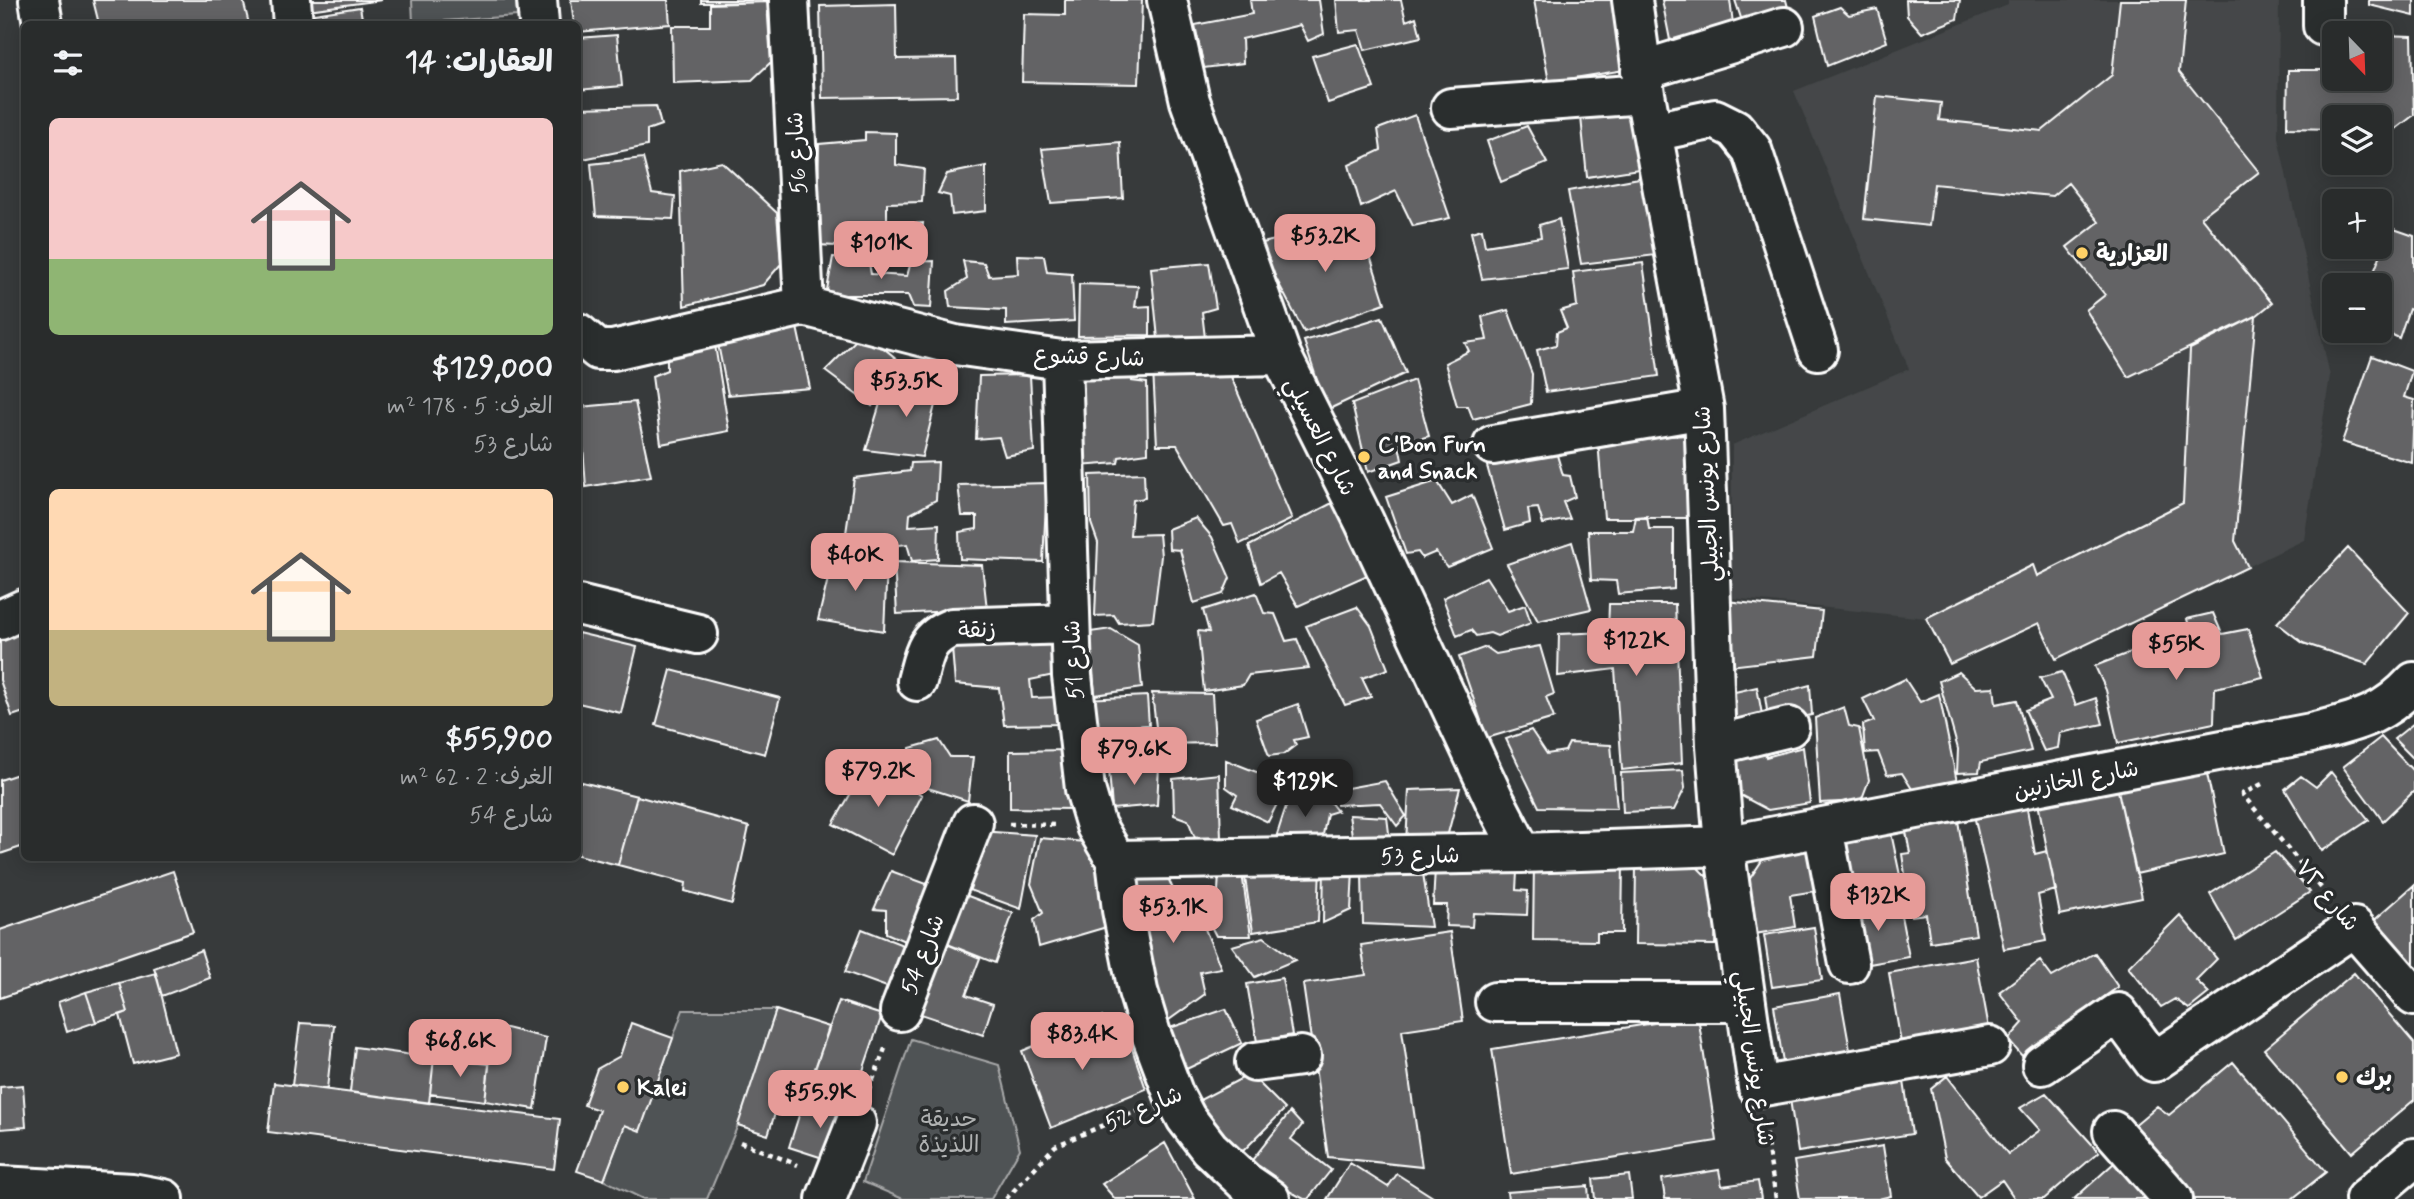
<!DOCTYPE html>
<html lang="ar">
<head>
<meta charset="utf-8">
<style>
  body { margin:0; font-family:Mynerve,"Playpen Sans Arabic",sans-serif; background:#353838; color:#f1f3f6; direction:rtl; height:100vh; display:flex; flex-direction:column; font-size:26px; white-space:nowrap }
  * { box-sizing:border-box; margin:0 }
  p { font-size:23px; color:#a5a7a9 }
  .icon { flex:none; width:38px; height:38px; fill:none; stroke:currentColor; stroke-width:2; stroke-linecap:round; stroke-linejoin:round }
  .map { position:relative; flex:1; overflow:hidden; direction:ltr }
  .side { position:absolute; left:21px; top:21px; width:560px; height:840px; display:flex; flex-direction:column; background:#292c2c; border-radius:10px; box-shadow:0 4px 18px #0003,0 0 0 2px #454848; direction:rtl }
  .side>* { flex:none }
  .needle { width:46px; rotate:157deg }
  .controls { position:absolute; left:2322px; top:21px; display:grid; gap:14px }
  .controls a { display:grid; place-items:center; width:70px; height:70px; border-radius:10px; background:#292c2c; box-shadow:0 4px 18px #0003,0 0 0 2px #454848; font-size:35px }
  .price { position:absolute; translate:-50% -60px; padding:0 16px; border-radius:14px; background:#e69b98; color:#111; font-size:23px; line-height:46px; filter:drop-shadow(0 2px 4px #0008) }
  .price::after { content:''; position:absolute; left:50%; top:42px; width:21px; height:16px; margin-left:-10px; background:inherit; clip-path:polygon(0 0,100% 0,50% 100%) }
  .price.selected { background:#222; color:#fff }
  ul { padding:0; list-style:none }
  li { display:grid; align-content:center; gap:14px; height:371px; padding:0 28px }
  li span { display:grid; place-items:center; height:217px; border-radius:10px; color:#555 }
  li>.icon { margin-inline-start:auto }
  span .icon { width:126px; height:126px; fill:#fffc; stroke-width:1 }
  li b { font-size:30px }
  h2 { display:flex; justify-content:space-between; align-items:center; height:84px; padding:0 28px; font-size:30px }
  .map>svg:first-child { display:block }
</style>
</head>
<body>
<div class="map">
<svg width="2414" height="1199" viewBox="0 0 2414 1199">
  <rect width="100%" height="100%" fill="#373a3b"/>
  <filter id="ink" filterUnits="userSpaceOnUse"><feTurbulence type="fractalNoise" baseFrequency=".0143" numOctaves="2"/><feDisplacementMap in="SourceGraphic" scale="14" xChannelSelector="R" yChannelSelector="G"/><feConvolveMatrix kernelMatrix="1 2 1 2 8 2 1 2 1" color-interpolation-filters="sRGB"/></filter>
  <g filter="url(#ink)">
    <path fill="#444748" d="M2008,0H2279L2278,137L2330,376L2304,540L2056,659L2039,623L1950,664L1926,618L1731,598L1732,445L1909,369L1794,91L2008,5Z"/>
    <path fill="#505354" stroke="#a8a9aa" stroke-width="2" d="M412,0H516L517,16L413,23Z
      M683,1010H776L738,1125L707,1199H643L604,1180L625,1125L640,1130Z
      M911,1039L999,1065L1020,1149L991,1199H903L863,1182Z"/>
    <path fill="#636465" stroke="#fff" stroke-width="2" d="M93,0H243L249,24H99Z
      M299,0H382L300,11Z
      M571,0H668L670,24L578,32V24H574Z
      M701,0H767V2L701,3Z
      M1065,0H1142L1139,84L1022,82L1024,14L1065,15Z
      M1250,0H1319L1324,34L1308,41L1300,25L1242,39L1243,63L1204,68L1195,25L1252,14Z
      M1336,0H1401L1406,21L1416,17L1421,37L1365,50L1359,30L1339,32Z
      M1534,0H1618L1631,69L1549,82Z
      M1662,0H1730L1734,32L1671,45Z
      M1735,0H1786L1790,15L1744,27Z
      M1906,0H1960L1957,19L1922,33L1907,16Z
      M2120,0H2186L2179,72L2259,172L2201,217L2272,303L2256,316L2128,377L2086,310L2105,295L2067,247L2099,222L2068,183L2052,196L1934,184L1929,226L1864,219L1877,96L1941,103L1939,120L2042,131L2112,75Z
      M2369,0H2414V16L2369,5Z
      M767,2L771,62L752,80L673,83L672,26H710V4Z
      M896,4L897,59L956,58L957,96L822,98L820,6Z
      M360,7L363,24H303L301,16Z
      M1840,7L1849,15L1877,9L1887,42L1827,66L1815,16Z
      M617,35L622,86L578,90V38Z
      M2380,35L2412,36L2414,115L2380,141V117H2334V129L2287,128L2288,70H2334V79H2380Z
      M1358,44L1374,88L1328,103L1312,56Z
      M1630,104L1639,169L1587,177L1580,107Z
      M656,106L661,125L647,130V146L578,160V108Z
      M1415,115L1450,218L1413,226L1396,191L1361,207L1349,165L1381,150L1378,129Z
      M1527,126L1547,163L1501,182L1487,141Z
      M865,132L896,133V165L924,169L922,202L887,203V226L923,223L920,250L817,245L819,144L865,140Z
      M1120,142L1123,198L1051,203L1042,149Z
      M643,158L652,193L675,196L673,219L596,216L591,164Z
      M722,162L777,213L781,264L763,285L684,306L680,171Z
      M986,166V211L952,215L950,196L938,193L947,174Z
      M1650,176L1665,254L1581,264L1568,191Z
      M1559,219L1568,269L1482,279L1471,232L1482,229L1485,246L1541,237L1539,225Z
      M1359,221L1385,303L1304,332L1258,244Z
      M2391,228L2414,236V311L2409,309L2399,338L2380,329V285H2369Z
      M1017,255L1044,256L1047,272L1072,274L1074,321L1006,325V310L950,307L948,291L967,279L963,261L984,263L989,276L1018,274Z
      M833,257L868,258L871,274L907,276L911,262L934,261L931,308L913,307L908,295H826Z
      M1209,263L1216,308L1202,312L1205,338L1158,339L1151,268Z
      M1643,263L1659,376L1546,392L1537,350L1556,345L1557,332L1567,328L1560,311L1577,306L1573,272Z
      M1079,284L1138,286L1135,307L1150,306V335L1078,336Z
      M1508,310L1532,374L1531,404L1473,419L1468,406H1457L1445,363L1469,351L1465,343L1487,340L1482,317Z
      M2256,316L2235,541L2248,567L2056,659L2039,623L1950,664L1926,618L2033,565L2037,576L2183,503L2190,349Z
      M1382,317L1406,373L1327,410L1304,341Z
      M797,327L810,388L728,395L717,339Z
      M864,332L903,364L872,406L825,371Z
      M715,345L729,431L661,444L652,376L667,370V352Z
      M2372,356L2412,371L2404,397L2414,400L2412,463L2342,442Z
      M1131,365L1132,381L1147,383L1148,453L1119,457L1118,463L1079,466L1077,368Z
      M1226,365L1292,519L1240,544L1232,524L1224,526L1177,445H1157L1153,370Z
      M916,371L941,381L922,457L866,450L882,397H904Z
      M1030,375L1034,451L1005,456L999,437L976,439L979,376Z
      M1414,380L1429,436L1399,445L1402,460L1368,472L1352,404Z
      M635,402L651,476L586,487L580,407Z
      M1688,435V518H1604L1598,440Z
      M1554,445L1563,475L1570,476L1575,497L1563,502L1570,519L1543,524L1538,508L1528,509L1530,523L1505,530L1485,459Z
      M938,462L936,500L910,514L909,526L939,524L938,559L912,561L907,544L883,547L878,534L846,533L854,478L910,471L911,463Z
      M1144,473L1145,498L1133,500L1130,535L1159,534L1161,556L1153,621L1119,623L1114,615L1095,616L1098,543L1091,523L1090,475Z
      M1437,481L1452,505L1472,495L1493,548L1447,567L1436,552L1422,558L1418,552L1406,554L1386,497Z
      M1047,483L1043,562L960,559L959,532L977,529V516H962L958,485Z
      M1340,499L1372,573L1298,606L1279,573L1261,583L1249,546Z
      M1647,516L1649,529H1674V589L1618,594L1616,581L1591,580L1588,531H1633L1636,517Z
      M1196,518L1212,537L1230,578L1223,594L1194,603L1180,550L1169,549L1168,529Z
      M1572,542L1591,609L1538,621L1507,564Z
      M2348,548L2409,613L2367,664L2303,643L2277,623Z
      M834,554L887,564L884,631L818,620Z
      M894,562L982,565L987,609L897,614Z
      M1486,577L1508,611L1525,605L1531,623L1497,636L1490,633L1476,636L1471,630L1457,636L1443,598Z
      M1256,593L1264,613L1275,614L1286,641L1297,639L1309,668L1249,675L1243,685L1204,691L1198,631L1209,632L1203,610Z
      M1726,601L1822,611L1817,656L1730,666Z
      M1609,604H1675L1682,763L1622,770L1615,669L1558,676L1559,634L1608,632Z
      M1357,607L1371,626L1388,669L1362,678L1371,697L1345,705L1306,626Z
      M2213,613L2222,634L2248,629L2263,677L2215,688L2214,723L2118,743L2106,690L2095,666L2144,647L2167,666L2199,662L2187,619Z
      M24,627V712L12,716L0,680V636Z
      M1111,629L1138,645L1142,688L1095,695L1090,632Z
      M578,633L637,647L621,713L578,703Z
      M1056,639L1054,675L1030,680L1032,698L1057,697L1059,724L1004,725L999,688L955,684L952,648Z
      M1540,646L1554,694L1546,697L1554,718L1487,738L1459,657L1486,647L1496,654Z
      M671,670L780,698L765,754L656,725Z
      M1959,672L1976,688L1994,687L1996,704L2017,700L2031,751L1981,762L1979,772L1957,773L1958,749L1939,681Z
      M2062,672L2076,705L2096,698L2103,724L2060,733L2058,748L2044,751L2025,710L2051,700L2040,678Z
      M1905,679L1920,702L1939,694L1957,782L1912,789L1902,773L1887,775L1878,752L1865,753L1863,725L1874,721L1863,699Z
      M1810,685L1812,715L1769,724L1765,697Z
      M1757,687L1763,720L1728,732L1726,694Z
      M1152,693L1212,694L1215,743L1158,744Z
      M1147,696L1149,725L1085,729L1084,699Z
      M1298,704L1308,737L1294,740L1296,745L1284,754L1269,756L1256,719Z
      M1844,707L1849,726L1859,728L1869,780L1861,801L1820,803L1815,718Z
      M2414,723V759L2394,739Z
      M1531,730L1547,754L1565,751L1569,743L1611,745L1617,808L1539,807L1506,739Z
      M2381,737L2414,772V791L2383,821L2343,767Z
      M1760,739L1766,757L1803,747L1810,803L1768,810L1740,795L1732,769V744Z
      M939,740L950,757H973L968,801L909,782L910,748Z
      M1069,750L1071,809L1010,808V751Z
      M1226,760L1287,784L1268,822L1232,805L1237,795L1226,787Z
      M869,762L922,795L892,855L833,824Z
      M1159,766L1157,805L1112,809L1109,769Z
      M2206,769L2224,854L2136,874L2117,786Z
      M1683,770L1685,788L1674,810L1623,812L1621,773Z
      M24,772V846L0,854V780Z
      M2331,772L2369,820L2322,851L2285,789L2301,776L2316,787Z
      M1219,774L1221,839L1197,843L1188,820L1174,815L1173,779Z
      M578,781L637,796L618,865L578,855Z
      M1385,781L1406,816L1397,826L1380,803L1337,805L1336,790Z
      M2117,786L2142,898L2060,915L2038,803Z
      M1460,788L1446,841L1406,842L1409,790Z
      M637,796L749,827L732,904L685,891L686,883L618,865Z
      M1289,797H1326L1337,811L1327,814L1322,840L1275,841Z
      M2026,803L2035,854L2047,851L2056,890L2038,895L2046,941L2004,949L1974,815Z
      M1957,814L1976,935L1930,942L1926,914L1911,916L1902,854L1910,853L1904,821Z
      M1349,815L1387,817L1390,841L1353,842Z
      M1890,828L1901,880L1844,892L1834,840Z
      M979,831L1035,835L1021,909L958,886Z
      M1040,838L1096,843L1110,926L1039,947L1034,920L1043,913L1031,884Z
      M1821,842L1828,889L1790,895L1795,927L1755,934L1747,883L1769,850Z
      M2275,852L2310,892L2236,940L2210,894Z
      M1534,861L1623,863L1622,933H1597V941L1533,940Z
      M1324,863L1353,870L1351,910L1323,923Z
      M1636,864L1695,865L1717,887L1715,945L1635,944Z
      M1320,865L1318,922L1253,932L1244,871Z
      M1163,867L1187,920L1201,919L1221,968L1200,972L1205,994L1162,1025L1133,880Z
      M1435,868L1517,872L1516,890L1528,891L1527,915L1473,913L1472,927L1446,926L1447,905H1433Z
      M173,871L193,932L0,998V930Z
      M891,871L935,887L916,946L886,933V910L874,909Z
      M1362,872L1423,873L1431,927L1363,924Z
      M1242,873L1251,936H1216L1205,915V897L1218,891L1219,874Z
      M2414,885V972L2371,923Z
      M952,890L1013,913L995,963L935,939Z
      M1898,900L1909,957L1858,966L1847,910Z
      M2180,915L2217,959L2196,980L2209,993L2189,1009L2175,999L2161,1007L2128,967Z
      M1814,927L1822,980L1772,987L1764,935Z
      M862,929L908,947L895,990L845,972Z
      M1450,932L1463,1021L1402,1030L1422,1167L1328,1157L1303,984L1366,975L1361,945Z
      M1264,937L1295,960L1255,977L1232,946Z
      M935,939L980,958L966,995L993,1004L983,1035L912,1011Z
      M201,950L210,978L162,996L154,968Z
      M2095,953L2118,987L2022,1056L2008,1040L2023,1023L1999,992L2040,961L2052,977Z
      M1976,957L1989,1028L1901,1043L1889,973Z
      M156,973L176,1053L133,1064L120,1015L128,1012L119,983Z
      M2354,973L2414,1043V1100L2352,1153L2264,1049Z
      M1282,978L1292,1035L1257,1042L1247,984Z
      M119,983L128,1012L96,1022L86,992Z
      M86,992L96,1022L67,1032L58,1002Z
      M1840,994L1850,1050L1783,1062L1774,1006Z
      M839,1001L882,1015L850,1109L835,1103L843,1081L814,1071Z
      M1226,1009L1242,1043L1180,1072L1167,1029Z
      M776,1010L829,1027L805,1100L782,1092L768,1135L738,1125Z
      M1698,1016L1717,1141L1511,1174L1492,1049Z
      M1102,1017L1112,1049L1130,1043L1146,1089L1051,1128L1022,1051Z
      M300,1023L334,1025L327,1089L292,1085Z
      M631,1023L673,1038L640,1131L625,1125L604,1180L577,1171L599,1110L584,1105L597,1069L620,1056Z
      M494,1025L546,1038L535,1109L485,1101Z
      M355,1047L434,1058L429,1103L350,1092Z
      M434,1058L489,1064L485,1101L430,1094Z
      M2233,1062L2326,1172L2292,1199H2185L2126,1132L2157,1106L2169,1115Z
      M1902,1068L1912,1134L1798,1152L1788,1086Z
      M1250,1074L1285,1109L1240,1154L1194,1103Z
      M1947,1076L2008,1154L2040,1130L2020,1108L2046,1093L2099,1152L2044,1199H2015L2002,1180L1978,1197L1945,1158L1931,1089Z
      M274,1083L560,1119L554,1169L268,1132Z
      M23,1085L26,1127L0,1129V1087Z
      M823,1099L850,1109L832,1161L789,1147L802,1106L819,1112Z
      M1290,1112L1302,1125L1291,1139L1331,1170L1308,1199H1304L1246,1168Z
      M1165,1143L1195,1199H1115L1102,1184Z
      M1883,1146L1891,1196L1878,1199H1800L1794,1161Z
      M2124,1154L2164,1199H2074Z
      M1350,1163L1388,1187L1397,1174L1436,1199H1327Z
      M1719,1170L1722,1186L1758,1181L1761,1199H1665L1662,1179Z
      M1629,1175L1632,1199H1595L1593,1179Z
      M1588,1186L1589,1199H1508L1507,1192Z"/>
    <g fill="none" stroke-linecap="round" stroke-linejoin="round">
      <defs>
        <path id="minor" d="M39,0L43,24
          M291,0L293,24
          M537,0L539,24
          M789,0L804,306
          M1167,0L1190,101L1281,355L1364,521L1495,801L1522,853
          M1632,0L1645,94L1704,409L1716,745L1724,846L1758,1087L1990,1046
          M2323,0V26
          M1641,71L1784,27
          M1451,108L1645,94
          M1652,132L1715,119L1735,129L1752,150L1818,350
          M578,333L598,350H613L804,306L955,345L1062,360L1281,355
          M1062,360L1072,676L1085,789L1096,826L1116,860L1122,910L1138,991L1151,1034L1174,1095L1186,1118L1209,1148L1244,1181L1270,1199
          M1493,445L1704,409
          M578,605L698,634
          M0,620L24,609
          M917,681C924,655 925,638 952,628L1070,624
          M1716,745L1789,727
          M1823,828L1849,964
          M1116,860L1522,853L1724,846L2311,733C2356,721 2382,717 2414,682
          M1495,1002H1746
          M900,1011L973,823
          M1255,1062L1301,1056
          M2042,1065L2118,1013L2154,1062L2354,927L2414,996
          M2113,1131L2173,1199
          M0,1186L132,1193L164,1199
          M826,1199L856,1123
          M2365,1199L2414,1158"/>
      </defs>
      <use href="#minor" stroke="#fff" stroke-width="44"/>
      <path stroke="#fff" stroke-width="4.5" stroke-dasharray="5 5" stroke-linecap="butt" d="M2262,784L2242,794L2329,897
        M1009,824L1056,825
        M869,1090L886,1046
        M1764,1124L1776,1199
        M740,1142L798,1165
        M1006,1199L1055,1146L1139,1110"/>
      <use href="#minor" stroke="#2a2d2e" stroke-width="38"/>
    </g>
  </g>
  <g fill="#ffd166" stroke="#2a2d2e" stroke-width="2.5">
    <circle cx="2082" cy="253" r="7"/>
    <circle cx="1364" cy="457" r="7"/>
    <circle cx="2342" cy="1077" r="7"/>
    <circle cx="623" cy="1087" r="7"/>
  </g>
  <g text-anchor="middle" stroke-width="7" stroke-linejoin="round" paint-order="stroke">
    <g font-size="23" fill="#fff" stroke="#2a2d2e">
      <text transform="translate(796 153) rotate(-93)" y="8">شارع 56</text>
      <text transform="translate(1089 356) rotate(2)" y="8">شارع قشوع</text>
      <text transform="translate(1321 436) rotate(63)" y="8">شارع العسيلي</text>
      <text transform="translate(1706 494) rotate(-93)" y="8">شارع يونس الجبيلي</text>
      <text transform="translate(977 629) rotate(-3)" y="8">زنقة</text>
      <text transform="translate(1073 660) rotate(-93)" y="8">شارع 51</text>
      <text transform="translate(2076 779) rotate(-11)" y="8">شارع الخازنين</text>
      <text transform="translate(1420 855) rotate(-1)" y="8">شارع 53</text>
      <text transform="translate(2328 895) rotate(50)" y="8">شارع ٧٢</text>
      <text transform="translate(922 954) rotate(-69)" y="8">شارع 54</text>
      <text transform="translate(1755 1058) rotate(82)" y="8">شارع يونس الجبيلي</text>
      <text transform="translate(1143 1108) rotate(-23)" y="8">شارع 52</text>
    </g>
    <g font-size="23" font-weight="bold" fill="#fff" stroke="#2a2d2e" text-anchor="start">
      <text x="2096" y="261">العزارية</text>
      <text x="1378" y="452">C'Bon Furn<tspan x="1378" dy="26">and Snack</tspan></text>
      <text x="2356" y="1085">برك</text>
      <text x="637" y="1095">Kalei</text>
    </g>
    <g font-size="23" fill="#b0b2b2" stroke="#2a2d2e">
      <text x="949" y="1126">حديقة<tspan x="949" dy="26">اللذيذة</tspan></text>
    </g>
  </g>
</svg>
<div class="controls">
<a><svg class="needle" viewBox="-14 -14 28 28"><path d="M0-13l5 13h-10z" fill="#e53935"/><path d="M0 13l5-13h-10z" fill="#a5a7a9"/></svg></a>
<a><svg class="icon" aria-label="layers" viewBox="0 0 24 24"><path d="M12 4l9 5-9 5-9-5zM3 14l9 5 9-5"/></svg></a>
<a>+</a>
<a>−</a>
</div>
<b class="price" style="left:1325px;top:274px">$53.2K</b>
<b class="price" style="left:881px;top:281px">$101K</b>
<b class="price" style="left:906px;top:419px">$53.5K</b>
<b class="price" style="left:855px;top:593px">$40K</b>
<b class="price" style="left:1636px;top:678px">$122K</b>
<b class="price" style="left:2176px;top:682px">$55K</b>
<b class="price" style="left:1134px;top:787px">$79.6K</b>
<b class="price" style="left:878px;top:809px">$79.2K</b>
<b class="price selected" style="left:1305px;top:819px">$129K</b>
<b class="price" style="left:1878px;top:933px">$132K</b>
<b class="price" style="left:1173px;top:945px">$53.1K</b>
<b class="price" style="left:1082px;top:1072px">$83.4K</b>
<b class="price" style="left:460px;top:1079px">$68.6K</b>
<b class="price" style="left:820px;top:1130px">$55.9K</b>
<section class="side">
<h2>العقارات: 14<svg class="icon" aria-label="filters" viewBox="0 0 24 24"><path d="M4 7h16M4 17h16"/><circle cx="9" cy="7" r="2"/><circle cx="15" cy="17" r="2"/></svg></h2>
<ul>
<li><span style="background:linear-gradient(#f6c9c9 65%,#8fb573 0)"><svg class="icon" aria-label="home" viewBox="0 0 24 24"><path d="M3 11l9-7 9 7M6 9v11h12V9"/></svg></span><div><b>$129,000</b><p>الغرف: 5 · 178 m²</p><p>شارع 53</p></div></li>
<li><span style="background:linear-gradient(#ffd9b3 65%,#c2b280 0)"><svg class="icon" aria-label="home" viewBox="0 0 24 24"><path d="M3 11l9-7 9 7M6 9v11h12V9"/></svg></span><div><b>$55,900</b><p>الغرف: 2 · 62 m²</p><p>شارع 54</p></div></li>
</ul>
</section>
</div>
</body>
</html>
